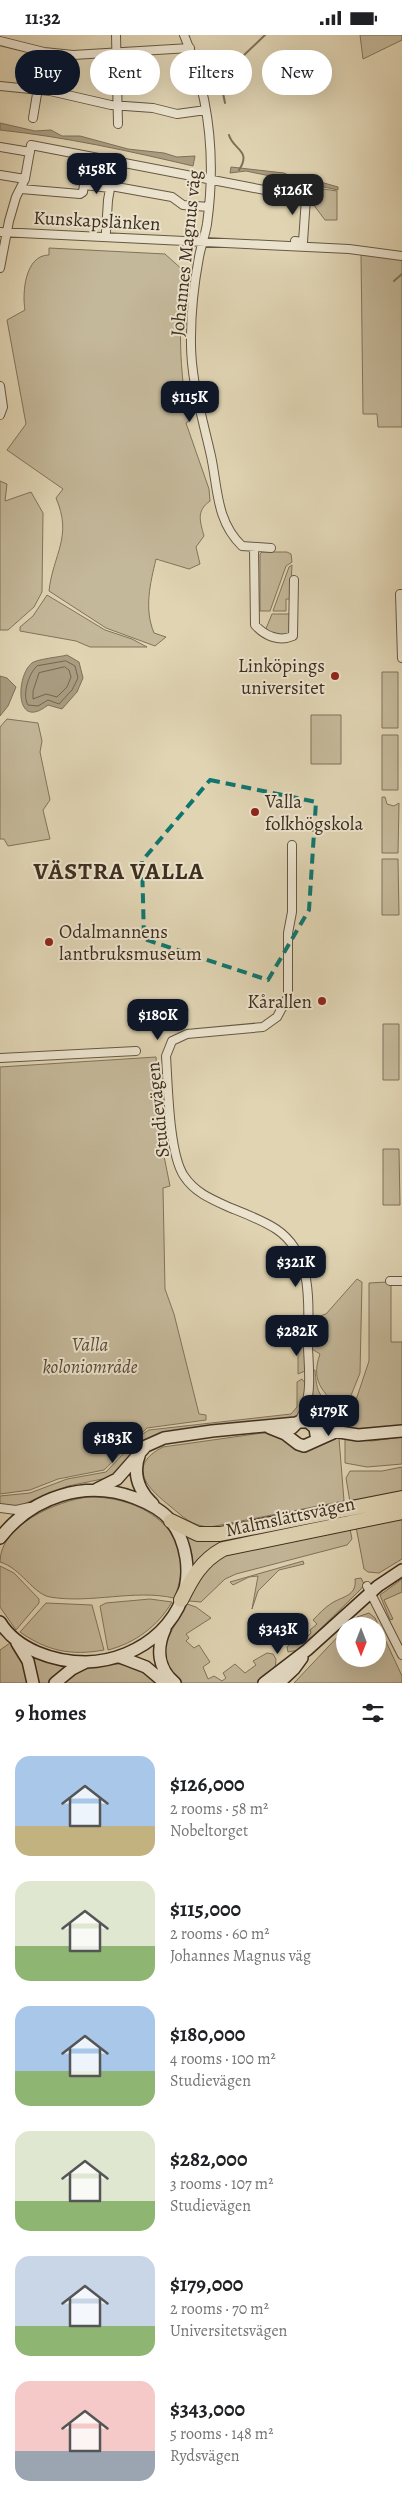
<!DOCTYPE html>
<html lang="en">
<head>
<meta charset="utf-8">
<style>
  body { margin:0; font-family:Alegreya,serif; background:#f2f2f2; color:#202124; height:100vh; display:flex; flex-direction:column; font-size:19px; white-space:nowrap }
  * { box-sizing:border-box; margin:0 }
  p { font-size:16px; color:#757577 }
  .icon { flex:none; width:28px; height:28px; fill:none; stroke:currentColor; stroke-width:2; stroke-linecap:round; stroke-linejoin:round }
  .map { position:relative; height:1648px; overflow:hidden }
  .sheet { display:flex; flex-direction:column; background:#fff; flex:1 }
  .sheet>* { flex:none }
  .banner { position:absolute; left:15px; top:15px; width:372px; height:45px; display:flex; gap:10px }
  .needle { width:32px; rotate:180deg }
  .buttons { position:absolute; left:336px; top:1582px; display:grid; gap:10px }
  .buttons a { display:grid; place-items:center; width:50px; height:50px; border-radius:50%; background:#fff; box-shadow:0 5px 20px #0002; font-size:25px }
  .price { position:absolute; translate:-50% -42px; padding:0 11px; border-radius:10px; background:#111827; color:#fff; font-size:16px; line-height:32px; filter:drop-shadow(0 1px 2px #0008) }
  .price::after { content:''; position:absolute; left:50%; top:30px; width:15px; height:11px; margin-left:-8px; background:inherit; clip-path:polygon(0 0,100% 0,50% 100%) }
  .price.on { background:#222; color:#fff }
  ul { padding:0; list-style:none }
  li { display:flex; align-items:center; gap:15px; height:125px; padding:0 15px }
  li span { display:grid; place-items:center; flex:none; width:140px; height:100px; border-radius:15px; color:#555 }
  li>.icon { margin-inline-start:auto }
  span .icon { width:60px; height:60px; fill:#fffc; stroke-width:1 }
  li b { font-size:21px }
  h2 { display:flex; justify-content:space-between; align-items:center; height:60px; padding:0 15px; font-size:21px }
  .tag { padding:0 18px; border-radius:22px; background:#fff; box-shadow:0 5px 20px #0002; font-size:18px; line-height:45px }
  .tag.on { background:#111827; color:#fff }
  .status { display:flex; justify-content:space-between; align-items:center; height:35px; padding:0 25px; background:#fff; direction:ltr }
  .status svg { height:14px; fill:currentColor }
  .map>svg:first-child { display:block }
</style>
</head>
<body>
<div class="status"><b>11:32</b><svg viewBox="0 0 49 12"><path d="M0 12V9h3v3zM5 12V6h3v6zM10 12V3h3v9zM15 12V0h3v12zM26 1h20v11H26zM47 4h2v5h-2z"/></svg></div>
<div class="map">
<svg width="402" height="1648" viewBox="0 0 402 1648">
  <rect width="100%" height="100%" fill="#e0d4b3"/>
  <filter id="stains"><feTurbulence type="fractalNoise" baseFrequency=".004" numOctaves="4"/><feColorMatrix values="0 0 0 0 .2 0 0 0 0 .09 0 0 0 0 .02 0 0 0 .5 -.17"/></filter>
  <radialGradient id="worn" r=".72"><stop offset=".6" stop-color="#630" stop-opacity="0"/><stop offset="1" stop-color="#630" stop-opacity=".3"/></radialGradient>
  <path fill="#c4b89a" stroke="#81735c" d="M360,0H402V5L363,24Z
    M308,152L337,156V185H325L307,161Z
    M49,213L165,219L185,237C178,286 179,336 189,386L186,388L209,454L210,466C196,476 200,486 204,501L196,512L200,529L189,534L156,524C150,549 144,574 154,598L166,602L155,611L106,593L49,556C53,519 73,502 56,463L63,454L7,415L26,389L7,285L25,275C22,258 25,220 49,220Z
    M361,219L402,224V392H378L377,379H363Z
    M0,446L7,449L5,466L31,457L43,478L42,557L34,572L8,595H0Z
    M262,517H287L291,519L292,527L286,531L270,576H260V519Z
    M292,530L290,564H286V576H273L289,532Z
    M47,560L105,595L132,604L147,612H90L76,606L20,596V592L33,581Z
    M272,579H291L290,597L287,601L265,596Z
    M382,637H398V693H382Z
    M311,680H341V729H311Z
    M7,684L38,688L42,706L40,717L50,765L43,775L50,804L8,811L4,804H0V692Z
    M382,700H398V755H382Z
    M382,762H385L387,769L394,771L399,768L398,818H382Z
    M382,824H398L399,880H382Z
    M383,989H399V1045H383Z
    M156,1022L164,1121L170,1151L163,1153L165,1254L174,1279L199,1379L206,1380V1385L147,1393L104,1435L58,1444L30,1455L0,1459V1032Z
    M383,1114H399L400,1170H383Z
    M357,1244L362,1247L360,1338L344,1378C327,1359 309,1350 320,1319L312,1314L311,1284L326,1279Z
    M387,1247L391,1249V1307H402V1391L346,1395L369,1326V1248Z
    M302,1284L305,1286V1336L298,1339V1286Z
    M312,1335H315C316,1345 316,1354 322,1362C332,1374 341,1377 341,1394L317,1389C307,1374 311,1352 312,1335Z
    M302,1344L305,1348C304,1360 304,1371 299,1383L162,1398L141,1407L118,1435L107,1443L68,1451L16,1472L0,1470V1461L30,1458L67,1444L106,1437L141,1400L149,1395L291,1379L297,1372V1347Z
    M262,1398L278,1399L294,1411L339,1403L344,1466L210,1492C192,1491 183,1482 170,1471C147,1453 126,1431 163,1412Z
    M402,1402V1429L367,1432L345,1428V1404L372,1406Z
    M402,1432V1456L350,1467L346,1443L350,1436H382Z
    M88,1462C146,1461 201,1500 174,1563C134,1554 91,1569 50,1562C33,1559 21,1533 0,1527C0,1489 58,1466 88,1462Z
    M344,1480V1483L229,1506L192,1533V1520L184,1500Z
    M402,1483V1524L379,1538L368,1537L364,1534L356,1492Z
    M350,1494L352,1504L347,1510L236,1539L225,1544L201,1567L189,1566L201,1538L225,1520Z
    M303,1526L304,1529L279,1535L258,1556L252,1574L258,1541L249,1542L233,1550L230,1547Z
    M0,1531L14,1538L39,1564V1568L16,1595L0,1572Z
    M361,1543L364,1549L361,1554L299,1615L288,1617L287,1612L292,1607L300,1609L311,1598L310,1595L317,1589L313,1585C319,1579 325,1572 332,1568C343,1561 357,1561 355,1544Z
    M402,1544V1557L384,1565L393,1584L390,1585L380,1560Z
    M150,1564L172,1567C158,1591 135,1608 108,1615L100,1571L106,1568Z
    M46,1568L92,1570L104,1615C71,1621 47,1616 20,1597Z
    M187,1569L196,1572L211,1583L186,1599L189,1603L186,1606L194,1613L199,1610L210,1627L203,1632L208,1644L214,1641L222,1646L226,1643L223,1638L235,1629L245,1638L256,1630L253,1626L267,1618L273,1619L276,1624L275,1636L259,1648H182C147,1622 172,1598 187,1569Z
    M369,1578L375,1583L402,1641V1648H294L345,1594V1624H378V1591H348L357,1582Z
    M10,1608L20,1620L29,1648H0V1615Z
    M27,1616L72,1629L49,1648H38Z
    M119,1629C135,1630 146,1638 159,1648H63C82,1633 94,1629 119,1629Z"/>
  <path fill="#a99c80" stroke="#7e7059" d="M0,88L35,96L51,95L62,101H80L128,114L164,118L177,122L195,121L193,131C129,116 66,102 0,95Z
    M231,132L284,138L298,144L317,146L338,152V155L246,136L230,138Z
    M67,620L79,627L83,643L77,657L62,674L48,670C14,697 16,640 32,628C37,624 60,622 67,620Z
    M0,641L7,643L16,652L8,671L0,681Z"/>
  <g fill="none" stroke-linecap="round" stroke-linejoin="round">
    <path stroke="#74654f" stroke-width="1" d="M66,626L75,631L78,643L72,655L59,669L48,665L38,671L28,670C22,661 28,639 37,631Z
      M65,632L69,635L71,642L67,652L57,662L46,659L33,664V656L39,638Z"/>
    <path stroke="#7e7059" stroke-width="2" d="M225,68L220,43L265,0
      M229,100C233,115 252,115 239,135
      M394,246L402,239"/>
    <defs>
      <path id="street" d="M116,0L118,89
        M184,0C210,61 216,124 207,189C205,201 201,211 199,222C194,249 191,275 191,302C190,343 202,381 211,421C218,454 216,486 242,511L271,513
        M0,6L44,17L73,20L190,13
        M0,51L50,56L111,70L153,73L177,79L206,75
        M33,83L44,17
        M0,112L30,117
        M0,140L25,144
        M111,151L172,162L183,170L209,172
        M21,154L80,159L83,157L84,150L110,153
        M0,197L349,214L402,221
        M106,197L108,165L115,126
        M0,233L9,186L16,162L25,144L31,110L306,163L303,207L295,206
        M0,351L3,372L0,380
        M254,513L255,590C265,601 279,607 293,601L294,545
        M402,559H400L402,623
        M292,810V877L288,898V962L277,982L263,992L187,999L172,1006L166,1021C168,1051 169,1119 184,1141C195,1158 213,1165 231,1173C246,1179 262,1185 276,1194C315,1220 308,1272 308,1313C309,1336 313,1368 298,1387
        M0,1023L136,1016
        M390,1246H402
        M0,1473L16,1475L30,1472
        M367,1551L402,1620"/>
      <path id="secondary" d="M270,1393L285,1399L298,1409L304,1411L333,1398
        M292,1393L298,1387H308L315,1393L316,1400
        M315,1393L358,1400L402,1396
        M140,1418C132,1438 138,1455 153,1469
        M97,1454L117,1444L146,1411L164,1403L212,1396L296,1388
        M0,1503C32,1462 85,1444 135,1463C148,1468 161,1474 170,1485C178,1495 184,1510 186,1523C195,1582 141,1626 86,1627C55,1627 17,1615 0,1587
        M165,1594C156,1614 158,1634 175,1648
        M17,1608L28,1626L33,1648
        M120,1622L146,1632L165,1648
        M55,1648L72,1634L86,1627
        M264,1648L307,1615L378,1551L402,1535
        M279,1648L294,1634L302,1623"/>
      <path id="highway" d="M171,1486L198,1499H220L402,1463
        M181,1565C192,1543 201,1526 223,1514L402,1477"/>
    </defs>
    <use href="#street" stroke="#665843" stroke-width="10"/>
    <use href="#secondary" stroke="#3e2e1e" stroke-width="14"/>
    <use href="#highway" stroke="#3e2e1e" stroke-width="16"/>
    <use href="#street" stroke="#ebe3ce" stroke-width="8"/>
    <use href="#secondary" stroke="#ebe3ce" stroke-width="11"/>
    <use href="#highway" stroke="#e0d4b3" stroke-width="14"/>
  </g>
  <path fill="none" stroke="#0f766e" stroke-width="4" stroke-dasharray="10 6" stroke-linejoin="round" d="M210,745L316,767L309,875L268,945L144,904L142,826Z"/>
  <g fill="#8f2418" stroke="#ebe3ce" stroke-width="2">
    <circle cx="335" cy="641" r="5"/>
    <circle cx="255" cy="777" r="5"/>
    <circle cx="49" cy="907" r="5"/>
    <circle cx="322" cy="966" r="5"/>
  </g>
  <g text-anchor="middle" stroke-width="4" stroke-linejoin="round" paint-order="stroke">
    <g font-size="19" fill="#3e2e1e" stroke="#ebe3ce">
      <text transform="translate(97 185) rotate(3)" y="7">Kunskapslänken</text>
      <text transform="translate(185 218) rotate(-84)" y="7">Johannes Magnus väg</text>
      <text transform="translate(157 1075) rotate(-96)" y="7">Studievägen</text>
      <text transform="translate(290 1481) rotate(-12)" y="7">Malmslättsvägen</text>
    </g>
    <g font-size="19" fill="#3e2e1e" stroke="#ebe3ce" text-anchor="end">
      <text x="325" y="637">Linköpings<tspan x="325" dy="22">universitet</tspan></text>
      <text x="265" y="773" text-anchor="start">Valla<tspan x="265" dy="22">folkhögskola</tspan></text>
      <text x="59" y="903" text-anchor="start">Odalmannens<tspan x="59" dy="22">lantbruksmuseum</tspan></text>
      <text x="312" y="973">Kårallen</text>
    </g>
    <g font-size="19" font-style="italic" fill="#594a37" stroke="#ebe3ce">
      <text x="90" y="1316">Valla<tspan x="90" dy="22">koloniområde</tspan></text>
    </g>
    <g font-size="24" font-weight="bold" letter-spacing="1" fill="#3e2e1e" stroke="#ebe3ce">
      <text x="119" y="844">VÄSTRA VALLA</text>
    </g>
  </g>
  <rect width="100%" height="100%" filter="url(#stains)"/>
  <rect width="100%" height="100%" fill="url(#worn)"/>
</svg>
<div class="buttons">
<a><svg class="needle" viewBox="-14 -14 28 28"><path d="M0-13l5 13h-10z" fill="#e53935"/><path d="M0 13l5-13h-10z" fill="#757577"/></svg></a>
</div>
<b class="price" style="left:97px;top:160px">$158K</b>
<b class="price on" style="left:293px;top:181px">$126K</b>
<b class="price" style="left:190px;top:388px">$115K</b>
<b class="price" style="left:158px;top:1006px">$180K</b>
<b class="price" style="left:296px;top:1253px">$321K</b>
<b class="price" style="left:297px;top:1322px">$282K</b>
<b class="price" style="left:329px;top:1402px">$179K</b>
<b class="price" style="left:113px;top:1429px">$183K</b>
<b class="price" style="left:278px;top:1620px">$343K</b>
<div class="banner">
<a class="tag on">Buy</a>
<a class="tag">Rent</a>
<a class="tag">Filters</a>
<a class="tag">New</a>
</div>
</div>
<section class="sheet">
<h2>9 homes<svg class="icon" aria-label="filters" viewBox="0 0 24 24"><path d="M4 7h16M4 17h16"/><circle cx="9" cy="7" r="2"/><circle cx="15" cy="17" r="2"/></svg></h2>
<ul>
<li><span style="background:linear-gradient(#a9c7e8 70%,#c2b280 0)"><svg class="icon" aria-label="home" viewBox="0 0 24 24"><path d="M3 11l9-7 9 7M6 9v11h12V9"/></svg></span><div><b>$126,000</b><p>2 rooms · 58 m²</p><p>Nobeltorget</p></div></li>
<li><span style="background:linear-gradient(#dfe7d0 65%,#8fb573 0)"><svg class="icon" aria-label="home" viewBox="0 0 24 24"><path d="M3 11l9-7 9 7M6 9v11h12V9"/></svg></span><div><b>$115,000</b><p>2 rooms · 60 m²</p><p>Johannes Magnus väg</p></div></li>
<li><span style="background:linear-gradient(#a9c7e8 65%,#8fb573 0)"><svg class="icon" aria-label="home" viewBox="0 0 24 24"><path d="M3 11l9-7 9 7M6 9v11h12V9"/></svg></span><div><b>$180,000</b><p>4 rooms · 100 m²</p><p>Studievägen</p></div></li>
<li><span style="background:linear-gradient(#dfe7d0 70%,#8fb573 0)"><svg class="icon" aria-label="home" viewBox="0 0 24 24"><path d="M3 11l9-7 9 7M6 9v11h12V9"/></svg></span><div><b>$282,000</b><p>3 rooms · 107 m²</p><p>Studievägen</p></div></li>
<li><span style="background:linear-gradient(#c9d6e8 70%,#8fb573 0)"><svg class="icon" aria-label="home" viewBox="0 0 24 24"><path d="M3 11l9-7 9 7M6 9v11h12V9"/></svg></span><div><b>$179,000</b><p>2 rooms · 70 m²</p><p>Universitetsvägen</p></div></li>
<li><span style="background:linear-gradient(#f6c9c9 70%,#9aa5b1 0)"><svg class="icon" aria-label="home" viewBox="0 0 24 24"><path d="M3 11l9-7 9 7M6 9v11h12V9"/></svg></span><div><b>$343,000</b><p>5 rooms · 148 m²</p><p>Rydsvägen</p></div></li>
</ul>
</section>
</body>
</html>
